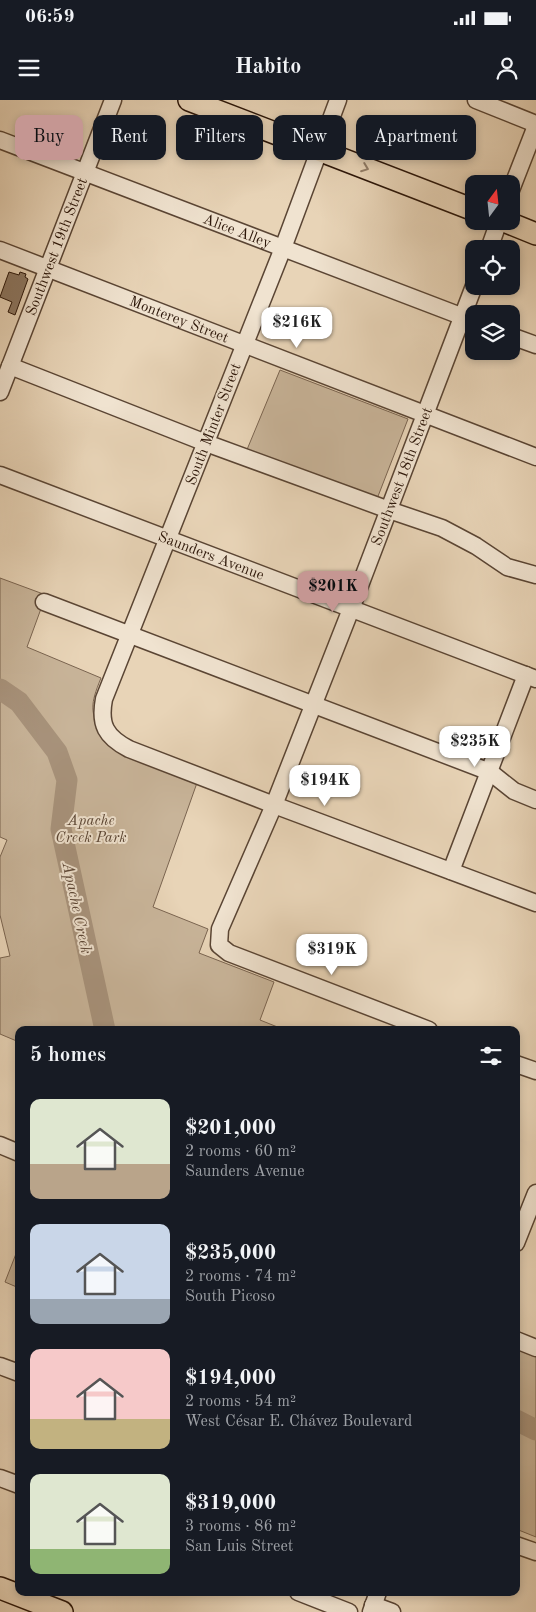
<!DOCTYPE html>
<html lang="en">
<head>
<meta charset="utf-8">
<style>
  body { margin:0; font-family:"Old Standard TT",serif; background:#242831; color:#f1f3f6; height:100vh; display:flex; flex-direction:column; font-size:19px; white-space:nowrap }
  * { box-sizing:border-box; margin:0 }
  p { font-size:16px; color:#9ea1a6 }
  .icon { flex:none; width:28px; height:28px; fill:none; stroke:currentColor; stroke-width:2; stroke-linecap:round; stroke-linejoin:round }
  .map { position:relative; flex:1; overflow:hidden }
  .drawer { position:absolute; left:15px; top:926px; width:505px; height:570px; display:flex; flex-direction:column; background:#171b24; border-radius:10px; box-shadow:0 2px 8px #0003 }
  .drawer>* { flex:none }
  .top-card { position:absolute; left:15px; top:15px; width:506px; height:45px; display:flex; gap:10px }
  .needle { width:32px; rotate:15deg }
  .buttons { position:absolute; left:465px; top:75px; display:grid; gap:10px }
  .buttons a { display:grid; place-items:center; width:55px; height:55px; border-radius:10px; background:#171b24; box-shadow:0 2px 8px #0003; font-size:25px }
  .price { position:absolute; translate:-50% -42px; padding:0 11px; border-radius:10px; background:#fff; color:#222; font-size:16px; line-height:32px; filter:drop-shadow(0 1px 2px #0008) }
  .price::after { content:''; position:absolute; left:50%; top:30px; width:15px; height:11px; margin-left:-8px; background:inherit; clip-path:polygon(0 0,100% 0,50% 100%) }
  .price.active { background:#c59692; color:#111 }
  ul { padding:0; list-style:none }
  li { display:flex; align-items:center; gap:15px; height:125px; padding:0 15px }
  li span { display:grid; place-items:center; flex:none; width:140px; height:100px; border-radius:10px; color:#555 }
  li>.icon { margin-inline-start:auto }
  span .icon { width:60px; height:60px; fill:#fffc; stroke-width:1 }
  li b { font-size:21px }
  h2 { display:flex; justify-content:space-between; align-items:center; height:60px; padding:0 15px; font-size:21px }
  .pill { padding:0 18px; border-radius:10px; background:#171b24; box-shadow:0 2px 8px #0003; font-size:18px; line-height:45px }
  .pill.active { background:#c59692; color:#111 }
  .status { display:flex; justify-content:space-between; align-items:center; height:35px; padding:0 25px; background:#171b24; direction:ltr }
  .status svg { height:14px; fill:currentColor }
  header { display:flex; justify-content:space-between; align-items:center; height:65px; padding:0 15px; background:#171b24; font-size:22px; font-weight:600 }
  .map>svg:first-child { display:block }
</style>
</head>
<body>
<div class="status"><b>06:59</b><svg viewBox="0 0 49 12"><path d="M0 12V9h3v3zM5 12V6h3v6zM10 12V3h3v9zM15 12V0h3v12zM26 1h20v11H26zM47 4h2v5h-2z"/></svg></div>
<header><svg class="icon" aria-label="menu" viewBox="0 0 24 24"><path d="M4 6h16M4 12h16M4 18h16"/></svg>Habito<svg class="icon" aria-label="person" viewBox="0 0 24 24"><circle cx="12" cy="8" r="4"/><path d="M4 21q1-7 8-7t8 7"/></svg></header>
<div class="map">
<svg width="536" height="1512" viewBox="0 0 536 1512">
  <rect width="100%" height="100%" fill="#e8d4b7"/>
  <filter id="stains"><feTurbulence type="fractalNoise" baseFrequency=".004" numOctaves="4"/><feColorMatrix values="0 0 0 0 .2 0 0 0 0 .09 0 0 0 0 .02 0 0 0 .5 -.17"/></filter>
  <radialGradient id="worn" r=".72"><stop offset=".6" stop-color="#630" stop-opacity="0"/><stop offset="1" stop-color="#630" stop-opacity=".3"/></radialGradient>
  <path fill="#c8b499" stroke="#7a6450" d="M280,270L408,319L375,404L246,352Z
    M0,478L46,495L27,547L101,578C90,605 90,611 102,637L198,680L153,807L208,829L199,853L274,882L260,920L285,930H19V942L0,934V858L10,856L0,815V757L7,740L0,737Z
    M19,1146V1188L5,1182Z
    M516,1247L536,1255V1437L516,1429Z"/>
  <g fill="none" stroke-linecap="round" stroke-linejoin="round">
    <path stroke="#a8937c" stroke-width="21" d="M0,589L19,602L57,652L67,680L61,729L105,930
      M516,1320L536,1330"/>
  </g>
  <path fill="#8d7863" stroke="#2b1508" d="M9,172L19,175L20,172L26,174L25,177L28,179L15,215L8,212L12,202L0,197Z"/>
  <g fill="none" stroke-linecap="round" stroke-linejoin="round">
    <defs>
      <g id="minor">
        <path d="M338,0L283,148L104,599C99,625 106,637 129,649L274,705L536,803"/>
        <path d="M476,0L536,24"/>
        <path id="s1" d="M0,40L474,221"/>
        <path d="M511,90L536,26"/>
        <path d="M489,149L499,121"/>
        <path id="s2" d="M0,150L536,357"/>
        <path d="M511,236L536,245"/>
        <path d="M10,266L206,343L389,410L442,428L476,446L507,467L536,475"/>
        <path id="s3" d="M0,292L113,0"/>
        <path id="s4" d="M0,375L536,579"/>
        <path d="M44,502L490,672L514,691L536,700"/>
        <path d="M451,771L526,575"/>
        <path id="s5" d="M429,930L229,853L219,845L220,829L274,705L351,509L474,186"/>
        <path d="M516,964L536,971"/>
        <path d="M0,1045L19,1053"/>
        <path d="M516,1143L536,1093"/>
        <path d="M516,1240L536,1248"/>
        <path d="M0,1266L19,1273"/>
        <path d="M0,1378L19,1385"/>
        <path d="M516,1445L536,1452"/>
        <path d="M298,1492L349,1512"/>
        <path d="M373,1505L392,1512"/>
        <path d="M371,1512L378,1492"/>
      </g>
      <path id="major" d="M189,0L474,110
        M504,121L536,134
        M0,1488L62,1512"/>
    </defs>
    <use href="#minor" stroke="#5a4534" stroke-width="19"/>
    <use href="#major" stroke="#2b1508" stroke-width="24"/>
    <use href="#minor" stroke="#f0e3d0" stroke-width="16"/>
    <use href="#major" stroke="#e8d4b7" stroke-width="21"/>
  </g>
  <defs><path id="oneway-chevron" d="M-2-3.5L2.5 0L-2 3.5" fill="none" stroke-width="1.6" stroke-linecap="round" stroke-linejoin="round" transform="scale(1.25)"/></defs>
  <use stroke="#937e68" href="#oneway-chevron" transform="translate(365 68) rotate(21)"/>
  <g text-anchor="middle" stroke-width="4" stroke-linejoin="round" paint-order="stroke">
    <g font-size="15" fill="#2b1508" stroke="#f0e3d0">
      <text dy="5" stroke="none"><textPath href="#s1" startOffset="254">Alice Alley</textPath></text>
      <text dy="5" stroke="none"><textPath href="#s3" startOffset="156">Southwest 19th Street</textPath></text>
      <text dy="5" stroke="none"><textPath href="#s2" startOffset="192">Monterey Street</textPath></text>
      <text transform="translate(213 324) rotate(-69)" y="5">South Minter Street</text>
      <text dy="5" stroke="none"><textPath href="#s5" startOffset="731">Southwest 18th Street</textPath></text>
      <text dy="5" stroke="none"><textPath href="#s4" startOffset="226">Saunders Avenue</textPath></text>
    </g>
    <g font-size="15" font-style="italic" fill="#5a4534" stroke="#f0e3d0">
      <text x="91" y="725">Apache<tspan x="91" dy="17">Creek Park</tspan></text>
    </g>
    <g font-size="16" font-style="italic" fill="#5d4736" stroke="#f0e3d0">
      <text transform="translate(78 808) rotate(78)" y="6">Apache Creek</text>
    </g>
  </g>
  <rect width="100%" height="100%" filter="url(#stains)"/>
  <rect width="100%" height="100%" fill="url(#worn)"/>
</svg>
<div class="buttons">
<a><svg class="needle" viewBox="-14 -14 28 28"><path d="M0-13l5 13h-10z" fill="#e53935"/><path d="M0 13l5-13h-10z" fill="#9ea1a6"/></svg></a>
<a><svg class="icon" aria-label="locate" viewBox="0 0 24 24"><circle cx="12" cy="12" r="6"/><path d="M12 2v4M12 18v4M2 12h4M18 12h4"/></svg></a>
<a><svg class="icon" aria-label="layers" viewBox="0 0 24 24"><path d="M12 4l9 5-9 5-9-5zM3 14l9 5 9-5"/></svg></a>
</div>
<b class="price" style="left:297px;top:249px">$216K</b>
<b class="price active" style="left:333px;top:513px">$201K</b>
<b class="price" style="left:475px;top:668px">$235K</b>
<b class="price" style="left:325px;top:707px">$194K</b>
<b class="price" style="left:332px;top:876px">$319K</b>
<div class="top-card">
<a class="pill active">Buy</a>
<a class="pill">Rent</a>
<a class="pill">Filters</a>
<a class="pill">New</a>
<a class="pill">Apartment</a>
</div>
<section class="drawer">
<h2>5 homes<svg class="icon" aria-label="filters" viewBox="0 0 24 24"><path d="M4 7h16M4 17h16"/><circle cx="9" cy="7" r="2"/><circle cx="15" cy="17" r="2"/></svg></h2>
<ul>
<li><span style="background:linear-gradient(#dfe7d0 65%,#b9a48a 0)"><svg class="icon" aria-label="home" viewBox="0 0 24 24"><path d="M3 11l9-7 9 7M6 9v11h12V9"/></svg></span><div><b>$201,000</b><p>2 rooms · 60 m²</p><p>Saunders Avenue</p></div></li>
<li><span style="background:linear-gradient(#c9d6e8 75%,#9aa5b1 0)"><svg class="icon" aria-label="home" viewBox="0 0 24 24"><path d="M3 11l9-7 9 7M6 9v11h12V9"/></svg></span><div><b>$235,000</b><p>2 rooms · 74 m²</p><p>South Picoso</p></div></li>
<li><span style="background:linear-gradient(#f6c9c9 70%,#c2b280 0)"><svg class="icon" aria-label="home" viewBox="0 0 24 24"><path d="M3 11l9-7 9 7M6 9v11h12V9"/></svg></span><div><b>$194,000</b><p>2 rooms · 54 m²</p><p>West César E. Chávez Boulevard</p></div></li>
<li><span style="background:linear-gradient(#dfe7d0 75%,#8fb573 0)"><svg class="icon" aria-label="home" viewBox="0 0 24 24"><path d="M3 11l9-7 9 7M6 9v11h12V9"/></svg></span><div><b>$319,000</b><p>3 rooms · 86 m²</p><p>San Luis Street</p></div></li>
</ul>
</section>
</div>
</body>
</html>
